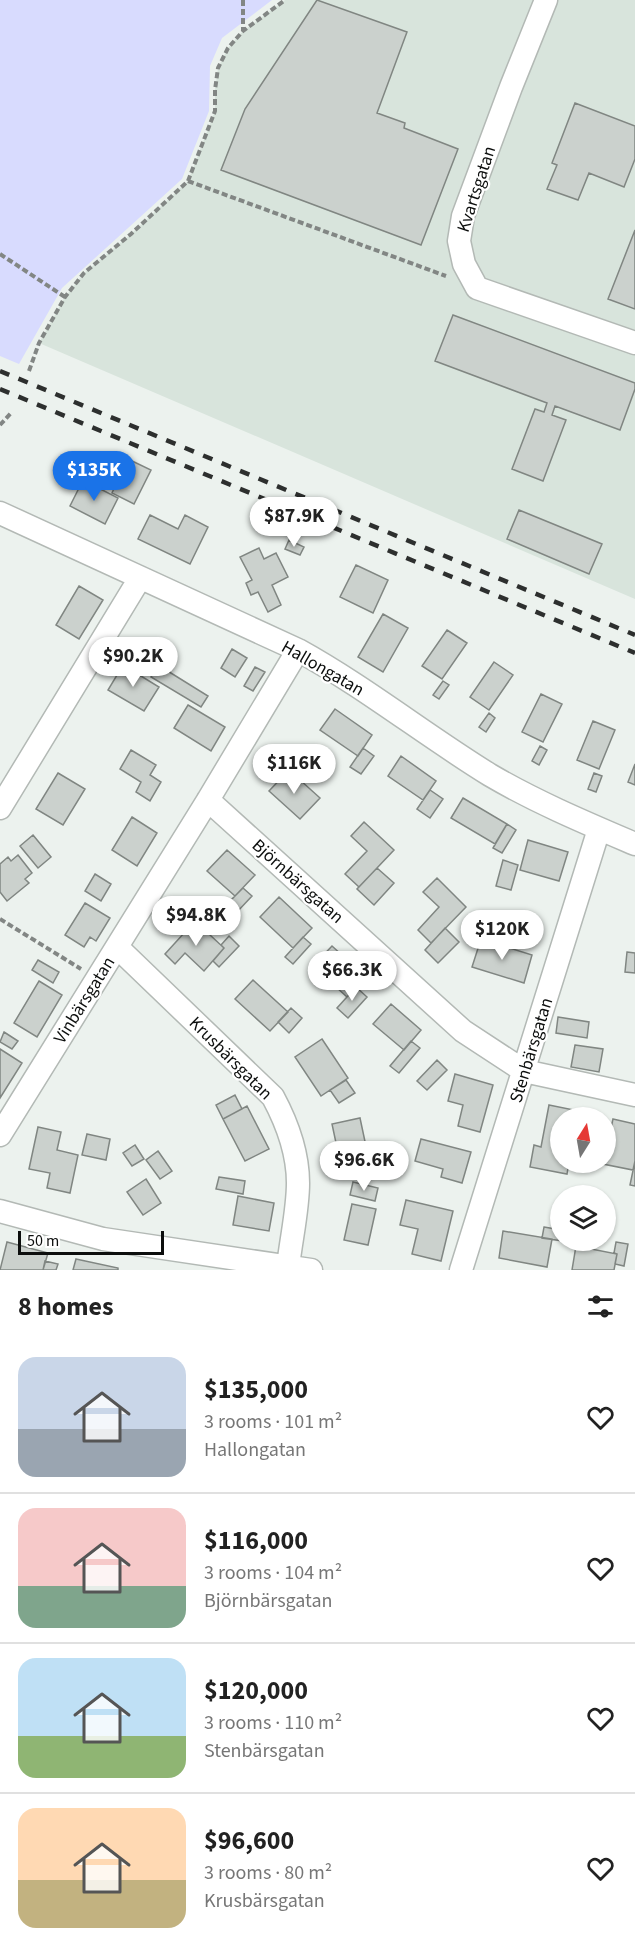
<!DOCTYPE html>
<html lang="en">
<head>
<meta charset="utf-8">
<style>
  body { margin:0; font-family:"Source Sans 3",sans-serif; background:#f2f2f2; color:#222; height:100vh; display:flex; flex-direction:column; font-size:22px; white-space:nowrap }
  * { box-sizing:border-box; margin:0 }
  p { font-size:20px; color:#767676 }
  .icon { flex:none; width:33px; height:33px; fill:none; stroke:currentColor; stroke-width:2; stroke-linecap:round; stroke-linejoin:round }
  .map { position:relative; height:1270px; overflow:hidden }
  .panel { display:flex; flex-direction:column; background:#fff; flex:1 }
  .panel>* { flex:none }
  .needle { width:39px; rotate:11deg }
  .controls { position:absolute; left:550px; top:1107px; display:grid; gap:12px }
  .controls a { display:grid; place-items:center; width:66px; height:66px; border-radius:50%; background:#fff; box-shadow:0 2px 4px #0004; font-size:30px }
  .scale { position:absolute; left:18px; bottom:15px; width:146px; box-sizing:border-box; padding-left:6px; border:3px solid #0c0e0d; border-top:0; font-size:16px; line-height:21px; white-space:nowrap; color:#0c0e0d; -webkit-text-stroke:4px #fff; paint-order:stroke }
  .price { position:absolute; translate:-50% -51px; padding:0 14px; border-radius:21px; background:#fff; color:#222; font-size:20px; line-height:39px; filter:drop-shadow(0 2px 3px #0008) }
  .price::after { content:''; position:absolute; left:50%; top:36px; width:18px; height:14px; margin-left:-9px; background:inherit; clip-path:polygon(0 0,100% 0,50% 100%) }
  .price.selected { background:#1a73e8; color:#fff }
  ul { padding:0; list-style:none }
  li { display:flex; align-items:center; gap:18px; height:150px; padding:0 18px }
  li+li { border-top:2px solid #e0e0e0 }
  li span { display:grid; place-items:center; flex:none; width:168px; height:120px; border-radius:18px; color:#555 }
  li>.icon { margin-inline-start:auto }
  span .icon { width:72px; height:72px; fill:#fffc; stroke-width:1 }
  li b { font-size:26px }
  h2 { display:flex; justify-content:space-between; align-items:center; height:72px; padding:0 18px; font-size:26px }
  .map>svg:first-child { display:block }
</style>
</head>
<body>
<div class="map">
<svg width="635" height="1270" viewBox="0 0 635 1270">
  <rect width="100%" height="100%" fill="#ecf2ee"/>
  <path fill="#d8e4dc" d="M285,0H635V599L39,343L65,297L84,273L131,234L188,181L215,111V90L218,68L228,48L243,31Z"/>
  <path fill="#d8dbfe" d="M0,0H272L222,38L210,66L209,111L182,179L62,288L19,364L0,356Z"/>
  <path fill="#cbd1cd" stroke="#808682" stroke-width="1.5" d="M317,0L407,32L377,113L405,123L404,128L458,149L421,245L221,170L245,109Z
    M575,103L635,126V159L624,187L589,173L578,200L547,189L557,165L552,163Z
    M635,230V309L608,299Z
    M453,315L635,383V389L620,430L555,406L552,415L566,420L543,481L512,469L535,409L544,412L547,403L435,361Z
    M128,459L151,470L134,504L112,493Z
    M83,480L118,498L105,524L70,506Z
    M519,510L602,544L589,574L507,539Z
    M150,515L178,529L185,515L208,527L190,564L138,539Z
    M289,540L304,547L300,555L285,549Z
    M259,548L264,559L276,553L288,577L272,585L281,605L268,612L258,592L251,595L246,583L252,580L240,557Z
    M356,565L388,580L373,613L340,597Z
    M79,586L103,600L79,639L56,625Z
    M383,614L408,628L383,672L358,657Z
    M447,630L467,643L442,679L422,666Z
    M232,649L247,658L235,677L221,668Z
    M494,662L513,675L489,710L470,697Z
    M123,665L159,687L144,711L108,690Z
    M158,665L208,696L201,707L151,677Z
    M255,667L265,672L253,691L244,686Z
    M443,681L449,685L439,699L433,695Z
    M541,694L562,704L543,742L522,732Z
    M188,705L225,727L211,751L174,728Z
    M335,709L372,735L358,756L320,730Z
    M489,713L495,718L486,732L479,727Z
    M593,721L615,730L599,769L577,760Z
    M540,746L547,750L539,765L532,761Z
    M363,748L374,756L361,774L350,767Z
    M131,750L156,765L150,775L161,782L150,801L136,792L141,782L120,769Z
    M401,756L436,781L423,800L388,776Z
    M635,764V785L628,782Z
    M289,770L320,798L300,819L269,791Z
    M58,773L85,789L63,825L36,809Z
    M594,773L602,776L596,792L588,789Z
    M430,790L443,799L430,818L417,809Z
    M463,798L507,824L495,844L451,818Z
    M132,817L157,833L137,866L112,850Z
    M364,822L394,850L359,887L345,874L367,851L351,836Z
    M507,824L516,830L502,853L493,848Z
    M33,835L51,857L38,868L20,846Z
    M528,840L568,852L559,881L520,870Z
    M227,850L255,875L235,896L207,871Z
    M18,855L32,873L25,879L29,883L7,901L0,892V864L8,857L11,861Z
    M503,860L518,865L511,890L496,886Z
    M377,868L394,883L374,905L357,889Z
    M95,874L111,884L101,901L85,891Z
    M437,878L466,907L431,943L418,930L439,907L423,892Z
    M243,888L252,896L237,912L228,903Z
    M279,897L312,928L293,948L260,917Z
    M85,903L110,918L96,941L90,937L84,947L65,935Z
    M195,921L224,948L204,971L185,953L175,964L165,954Z
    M445,928L459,942L438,963L425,950Z
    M229,936L239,946L219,967L213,961L224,948L221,945Z
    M303,937L311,944L293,964L285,957Z
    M481,939L532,955L524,983L472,967Z
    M332,946L366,977L347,997L313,966Z
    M627,952L635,953V973L625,972Z
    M38,960L59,972L53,983L32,970Z
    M253,980L288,1012L270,1031L235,999Z
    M39,981L62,995L37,1037L14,1023Z
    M356,987L367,997L348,1018L337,1008Z
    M391,1004L421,1030L404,1050L373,1024Z
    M291,1008L302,1018L289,1033L278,1022Z
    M558,1017L589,1022L587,1038L556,1033Z
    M4,1032L18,1041L12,1049L0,1042Z
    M322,1039L348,1078L321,1096L295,1057Z
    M411,1041L420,1048L399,1073L390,1066Z
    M575,1045L603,1049L599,1072L571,1067Z
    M0,1049L22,1063L0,1098Z
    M437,1060L447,1070L427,1090L417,1081Z
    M455,1074L493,1085L480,1132L458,1126L463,1105L448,1101Z
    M346,1080L355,1093L339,1103L330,1090Z
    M235,1095L242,1109L223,1119L216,1105Z
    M549,1105L574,1110L573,1118H561V1162H569L567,1174L530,1167L534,1145L541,1147Z
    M247,1106L269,1149L245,1161L223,1119Z
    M360,1118L367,1151L339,1157L332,1124Z
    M613,1119L635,1124V1161L633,1170L603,1164L606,1162V1150Z
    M38,1127L61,1132L57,1150L78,1155L70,1193L47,1188L50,1173L29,1169Z
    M87,1134L110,1139L106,1160L82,1155Z
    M421,1139L471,1152L462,1183L441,1177L443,1169L415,1161Z
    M135,1145L144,1159L132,1166L123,1153Z
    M373,1150L377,1164L351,1170L348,1156Z
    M158,1151L172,1171L160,1179L146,1160Z
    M635,1161V1186L630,1185Z
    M219,1177L245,1181L243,1194L216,1189Z
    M146,1179L161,1203L143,1215L127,1192Z
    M353,1182L378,1188L375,1201L350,1195Z
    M238,1196L274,1203L269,1231L233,1225Z
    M406,1200L453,1211L441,1261L412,1254L418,1229L400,1225Z
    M352,1204L376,1209L368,1245L344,1240Z
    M544,1227L561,1230V1240L563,1241L542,1238Z
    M503,1231L552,1239L547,1267L499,1258Z
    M7,1242L48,1253L43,1270H0Z
    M616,1242L628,1244L624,1266L615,1264L617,1254L614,1253Z
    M576,1246L617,1254L614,1270H572Z
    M76,1259L118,1268V1270H73Z
    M45,1261L58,1264L56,1270H43Z"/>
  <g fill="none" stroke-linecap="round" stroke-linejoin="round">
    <defs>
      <path id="minor" d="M546,0L511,87L463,216L459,241L464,264L477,288L635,343
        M0,513L298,650C365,687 425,735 490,775C536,802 586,823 635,844
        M208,800L463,1031L524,1071L635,1095
        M0,808L140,578
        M117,947L273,1097C287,1123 298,1153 298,1183C298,1210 291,1239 288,1267
        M0,1135L208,800L298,650
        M0,1211L103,1239L311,1270
        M461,1270L599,829"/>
    </defs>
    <use href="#minor" stroke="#b3b9b5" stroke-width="25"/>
    <path stroke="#828684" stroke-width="4" stroke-dasharray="6 3" stroke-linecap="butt" d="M243,0V31
      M188,181L446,276
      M0,254L65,297
      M29,371L39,343L65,297L84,273L131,234L188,181L215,111V90L218,68L228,48L243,31L285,0
      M0,425L12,412
      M0,919L81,969"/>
    <use href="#minor" stroke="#fff" stroke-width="22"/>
    <path stroke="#2d2f2e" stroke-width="4.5" stroke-dasharray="10 10" stroke-linecap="butt" d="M0,371L635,635
      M0,389L635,653"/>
  </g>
  <g text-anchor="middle" stroke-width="4.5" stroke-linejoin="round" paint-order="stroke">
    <g font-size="18" fill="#0c0e0d" stroke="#fff">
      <text transform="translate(476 189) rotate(-72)" y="6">Kvartsgatan</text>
      <text transform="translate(323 668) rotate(30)" y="6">Hallongatan</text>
      <text transform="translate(298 881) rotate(42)" y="6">Björnbärsgatan</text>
      <text transform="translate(84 1000) rotate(-58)" y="6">Vinbärsgatan</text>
      <text transform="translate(531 1050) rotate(-73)" y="6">Stenbärsgatan</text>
      <text transform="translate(231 1058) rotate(45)" y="6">Krusbärsgatan</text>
    </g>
  </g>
</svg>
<div class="controls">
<a><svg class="needle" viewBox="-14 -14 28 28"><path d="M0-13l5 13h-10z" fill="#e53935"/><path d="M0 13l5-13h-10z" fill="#767676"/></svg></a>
<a><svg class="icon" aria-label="layers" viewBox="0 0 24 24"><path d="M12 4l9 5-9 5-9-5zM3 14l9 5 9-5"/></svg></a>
</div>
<div class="scale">50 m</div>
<b class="price selected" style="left:94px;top:502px">$135K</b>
<b class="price" style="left:294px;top:548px">$87.9K</b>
<b class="price" style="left:133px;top:688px">$90.2K</b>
<b class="price" style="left:294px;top:795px">$116K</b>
<b class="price" style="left:196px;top:947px">$94.8K</b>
<b class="price" style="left:502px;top:961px">$120K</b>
<b class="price" style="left:352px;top:1002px">$66.3K</b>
<b class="price" style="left:364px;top:1192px">$96.6K</b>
</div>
<section class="panel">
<h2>8 homes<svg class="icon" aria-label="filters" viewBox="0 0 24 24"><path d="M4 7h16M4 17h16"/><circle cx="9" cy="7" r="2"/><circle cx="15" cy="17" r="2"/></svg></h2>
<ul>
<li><span style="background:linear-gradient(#c9d6e8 60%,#9aa5b1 0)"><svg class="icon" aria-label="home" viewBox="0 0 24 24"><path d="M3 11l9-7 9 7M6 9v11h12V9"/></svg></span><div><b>$135,000</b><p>3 rooms · 101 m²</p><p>Hallongatan</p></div><svg class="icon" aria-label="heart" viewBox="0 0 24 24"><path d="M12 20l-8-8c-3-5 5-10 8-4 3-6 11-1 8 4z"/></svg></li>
<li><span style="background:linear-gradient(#f6c9c9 65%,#7fa58c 0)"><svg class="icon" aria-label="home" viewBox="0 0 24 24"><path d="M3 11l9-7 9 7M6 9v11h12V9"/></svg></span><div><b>$116,000</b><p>3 rooms · 104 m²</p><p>Björnbärsgatan</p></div><svg class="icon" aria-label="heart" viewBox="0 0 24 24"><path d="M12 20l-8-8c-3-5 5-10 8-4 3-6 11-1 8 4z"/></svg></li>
<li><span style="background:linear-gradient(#bfe0f5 65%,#8fb573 0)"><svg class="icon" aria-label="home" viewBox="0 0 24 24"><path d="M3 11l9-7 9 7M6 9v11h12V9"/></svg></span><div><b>$120,000</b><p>3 rooms · 110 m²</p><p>Stenbärsgatan</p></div><svg class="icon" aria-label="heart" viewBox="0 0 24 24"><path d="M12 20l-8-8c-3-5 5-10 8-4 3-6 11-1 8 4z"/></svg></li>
<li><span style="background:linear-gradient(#ffd9b3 60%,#c2b280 0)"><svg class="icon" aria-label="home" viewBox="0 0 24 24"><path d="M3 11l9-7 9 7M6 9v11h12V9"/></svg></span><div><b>$96,600</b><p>3 rooms · 80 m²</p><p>Krusbärsgatan</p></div><svg class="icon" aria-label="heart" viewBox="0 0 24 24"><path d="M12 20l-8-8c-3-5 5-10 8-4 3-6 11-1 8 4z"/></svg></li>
</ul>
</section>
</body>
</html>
